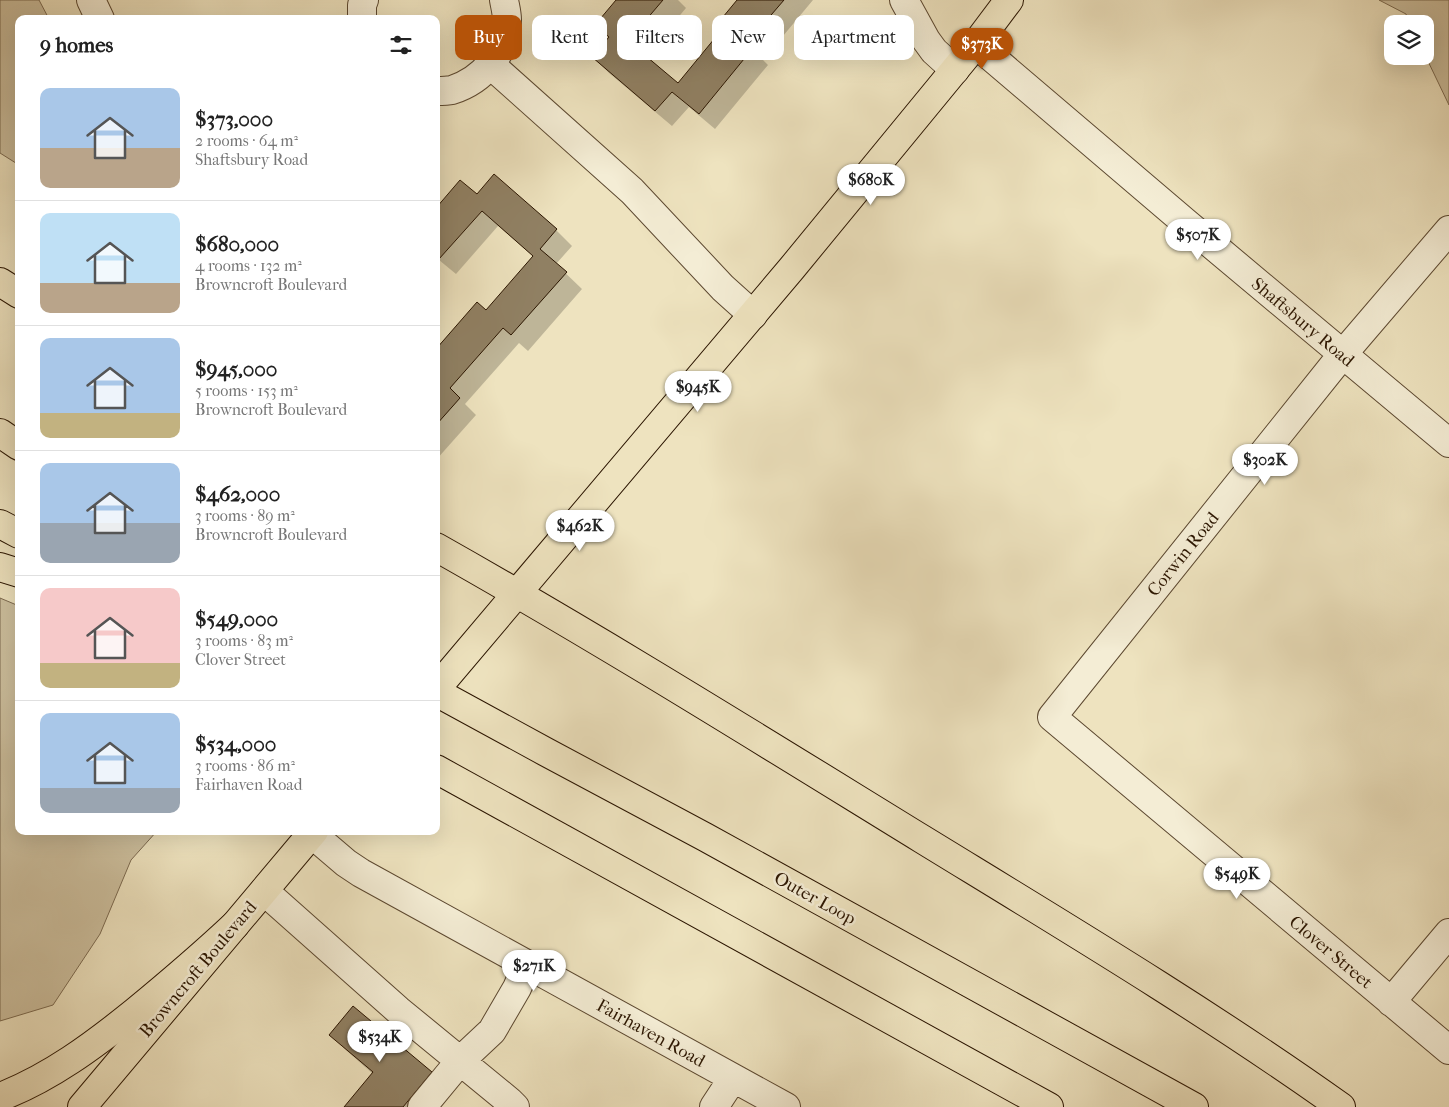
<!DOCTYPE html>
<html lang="en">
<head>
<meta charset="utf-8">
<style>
  body { margin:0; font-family:"IM FELL French Canon",serif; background:#f6f6f6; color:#222; height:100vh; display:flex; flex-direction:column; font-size:19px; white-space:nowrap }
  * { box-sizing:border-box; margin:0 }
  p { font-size:16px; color:#767676 }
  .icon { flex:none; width:28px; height:28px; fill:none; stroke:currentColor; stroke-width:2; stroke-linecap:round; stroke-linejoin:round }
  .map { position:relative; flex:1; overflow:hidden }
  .sheet { position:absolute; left:15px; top:15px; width:425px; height:820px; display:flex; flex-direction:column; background:#fff; border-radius:10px; box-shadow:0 5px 20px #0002 }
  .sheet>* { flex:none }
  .top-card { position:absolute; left:455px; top:15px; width:475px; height:45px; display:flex; gap:10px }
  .tools { position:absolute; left:1384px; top:15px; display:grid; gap:10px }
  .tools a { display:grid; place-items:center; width:50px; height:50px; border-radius:10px; background:#fff; box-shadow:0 5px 20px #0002; font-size:25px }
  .price { position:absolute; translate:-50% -42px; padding:0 11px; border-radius:18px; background:#fff; color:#222; font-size:16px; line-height:32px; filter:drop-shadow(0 1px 2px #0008) }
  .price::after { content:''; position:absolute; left:50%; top:30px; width:15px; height:11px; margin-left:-8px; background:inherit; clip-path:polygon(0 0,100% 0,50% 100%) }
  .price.active { background:#b45309; color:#fff }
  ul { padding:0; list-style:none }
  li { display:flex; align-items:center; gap:15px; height:125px; padding:0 25px }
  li+li { border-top:1px solid #e0e0e0 }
  li span { display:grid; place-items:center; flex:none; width:140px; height:100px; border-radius:10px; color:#555 }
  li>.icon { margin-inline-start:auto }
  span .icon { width:60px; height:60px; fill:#fffc; stroke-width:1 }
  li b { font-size:21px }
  h2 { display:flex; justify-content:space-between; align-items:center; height:60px; padding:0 25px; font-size:21px }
  .pill { padding:0 18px; border-radius:10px; background:#fff; box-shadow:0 5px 20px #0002; font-size:18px; line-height:45px }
  .pill.active { background:#b45309; color:#fff }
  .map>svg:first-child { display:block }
</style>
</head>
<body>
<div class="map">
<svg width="1449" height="1107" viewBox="0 0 1449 1107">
  <rect width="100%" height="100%" fill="#eee3bf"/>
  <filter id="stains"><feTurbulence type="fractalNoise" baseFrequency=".004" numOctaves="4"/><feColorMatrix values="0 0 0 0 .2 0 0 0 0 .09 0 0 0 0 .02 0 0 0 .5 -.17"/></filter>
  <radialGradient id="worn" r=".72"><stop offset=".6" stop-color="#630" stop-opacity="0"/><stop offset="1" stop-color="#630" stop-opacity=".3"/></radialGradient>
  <path fill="#cdc09f" stroke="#7c6a50" d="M0,0H39L49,19H19V165L0,153Z
    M1379,0H1449V105L1425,55V24H1410L1406,14Z
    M0,598L19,606V831H157L131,860L100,934L53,1005L0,1021Z"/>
  <path fill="#0003" d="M618,0H678L686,8L645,57L678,85L725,28L739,0H813L763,60L768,65L715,129L689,107L672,126L609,73L593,57L610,38L597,25Z
    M494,176L556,230L572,246L556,264L582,289L528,351L519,343L465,404L476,415L436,460V351L486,312L534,257L498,226L456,274L439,260L436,264V210L477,196Z
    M353,1007L432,1073L448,1089L433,1107H345L373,1074L347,1051L331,1035Z"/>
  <path fill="#908063" stroke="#2b1500" d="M616,0H663L628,41L678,83L724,27L718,23L737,0H784L747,43L753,48L699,114L672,92L655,111L592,57L609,37L595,25Z
    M494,174L557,229L540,249L567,272L511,335L503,328L450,388L460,398L436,425V349L477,302L486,310L533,256L482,211L439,259L436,257V208L460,180L477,194Z
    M353,1006L432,1072L403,1107H344L373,1072L329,1035Z"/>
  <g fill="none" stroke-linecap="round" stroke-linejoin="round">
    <defs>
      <path id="minor" d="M91,0L100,19
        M904,0L926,40L934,51L955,70
        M362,19V5L364,0
        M976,44L1186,223L1449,443
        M491,65L632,191L723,288L753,315
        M436,91C441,91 447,91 452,90C483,80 507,52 507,20C507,13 505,6 504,0
        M1449,230L1342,355L1052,717L1449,1050
        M312,834L346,863L361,873L786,1107
        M264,891L398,1010L509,1101L515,1107
        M1391,1002L1449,933
        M422,1107L460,1061L492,1031L517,988L527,965
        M714,1107L733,1078"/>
      <path id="major" d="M436,689L792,268L976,44L1009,0
        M82,1107L314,831"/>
      <path id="highway" d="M0,282L19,294
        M0,433L19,446
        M0,524L19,534
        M436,547C601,640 761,740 922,839C1064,926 1206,1011 1341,1107
        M0,567L19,573
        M436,692L546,752L705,837L1194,1107
        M436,769L1049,1107
        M0,1097C50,1078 94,1045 135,1012C169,984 203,955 235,925"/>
    </defs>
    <use href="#minor" stroke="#5c4830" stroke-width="30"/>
    <use href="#major" stroke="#2b1500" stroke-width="30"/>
    <use href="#highway" stroke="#2b1500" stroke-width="30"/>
    <use href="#minor" stroke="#f4edd5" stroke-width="28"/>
    <use href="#major" stroke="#eee3bf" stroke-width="28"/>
    <use href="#highway" stroke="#eee3bf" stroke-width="28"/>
  </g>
  <g text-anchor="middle" stroke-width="5" stroke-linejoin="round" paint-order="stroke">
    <g font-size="18" fill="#2b1500" stroke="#f4edd5">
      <text transform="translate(1303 322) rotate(40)" y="6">Shaftsbury Road</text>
      <text transform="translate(1183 554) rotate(-51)" y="6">Corwin Road</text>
      <text transform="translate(815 898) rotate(29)" y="6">Outer Loop</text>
      <text transform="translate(1331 952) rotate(40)" y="6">Clover Street</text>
      <text transform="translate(198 969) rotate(-50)" y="6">Browncroft Boulevard</text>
      <text transform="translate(651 1033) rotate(29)" y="6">Fairhaven Road</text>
    </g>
  </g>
  <rect width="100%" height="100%" filter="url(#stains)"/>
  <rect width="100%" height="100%" fill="url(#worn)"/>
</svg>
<div class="tools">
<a><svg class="icon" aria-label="layers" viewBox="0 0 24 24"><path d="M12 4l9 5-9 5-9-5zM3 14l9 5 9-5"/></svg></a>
</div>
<b class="price active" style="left:982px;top:70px">$373K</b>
<b class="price" style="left:871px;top:206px">$680K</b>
<b class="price" style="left:1198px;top:261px">$507K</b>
<b class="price" style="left:698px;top:413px">$945K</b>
<b class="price" style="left:1265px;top:486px">$302K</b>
<b class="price" style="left:580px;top:552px">$462K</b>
<b class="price" style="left:1237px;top:900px">$549K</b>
<b class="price" style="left:534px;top:992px">$271K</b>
<b class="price" style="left:380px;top:1063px">$534K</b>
<div class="top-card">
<a class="pill active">Buy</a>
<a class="pill">Rent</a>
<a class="pill">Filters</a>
<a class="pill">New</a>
<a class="pill">Apartment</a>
</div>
<section class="sheet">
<h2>9 homes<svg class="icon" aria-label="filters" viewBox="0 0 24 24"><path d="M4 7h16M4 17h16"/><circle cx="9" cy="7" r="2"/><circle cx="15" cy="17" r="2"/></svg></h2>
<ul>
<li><span style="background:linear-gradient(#a9c7e8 60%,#b9a48a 0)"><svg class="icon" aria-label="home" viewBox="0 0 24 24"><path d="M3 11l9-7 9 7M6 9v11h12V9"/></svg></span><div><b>$373,000</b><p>2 rooms · 64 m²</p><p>Shaftsbury Road</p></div></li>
<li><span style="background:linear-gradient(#bfe0f5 70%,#b9a48a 0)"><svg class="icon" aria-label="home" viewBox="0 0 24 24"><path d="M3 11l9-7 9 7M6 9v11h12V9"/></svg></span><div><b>$680,000</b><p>4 rooms · 132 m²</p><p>Browncroft Boulevard</p></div></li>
<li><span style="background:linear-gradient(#a9c7e8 75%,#c2b280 0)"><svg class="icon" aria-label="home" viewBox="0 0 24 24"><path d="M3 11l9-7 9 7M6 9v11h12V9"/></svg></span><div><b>$945,000</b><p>5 rooms · 153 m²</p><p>Browncroft Boulevard</p></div></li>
<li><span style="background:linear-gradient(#a9c7e8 60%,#9aa5b1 0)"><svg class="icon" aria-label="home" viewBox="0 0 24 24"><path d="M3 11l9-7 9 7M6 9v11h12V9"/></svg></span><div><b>$462,000</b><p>3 rooms · 89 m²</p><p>Browncroft Boulevard</p></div></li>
<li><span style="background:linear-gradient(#f6c9c9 75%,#c2b280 0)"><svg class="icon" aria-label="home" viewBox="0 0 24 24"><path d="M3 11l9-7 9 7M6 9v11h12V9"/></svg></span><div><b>$549,000</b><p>3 rooms · 83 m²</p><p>Clover Street</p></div></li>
<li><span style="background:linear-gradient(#a9c7e8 75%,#9aa5b1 0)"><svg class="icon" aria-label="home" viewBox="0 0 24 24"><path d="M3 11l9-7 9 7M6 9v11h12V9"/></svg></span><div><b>$534,000</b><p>3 rooms · 86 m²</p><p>Fairhaven Road</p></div></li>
</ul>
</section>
</div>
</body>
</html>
